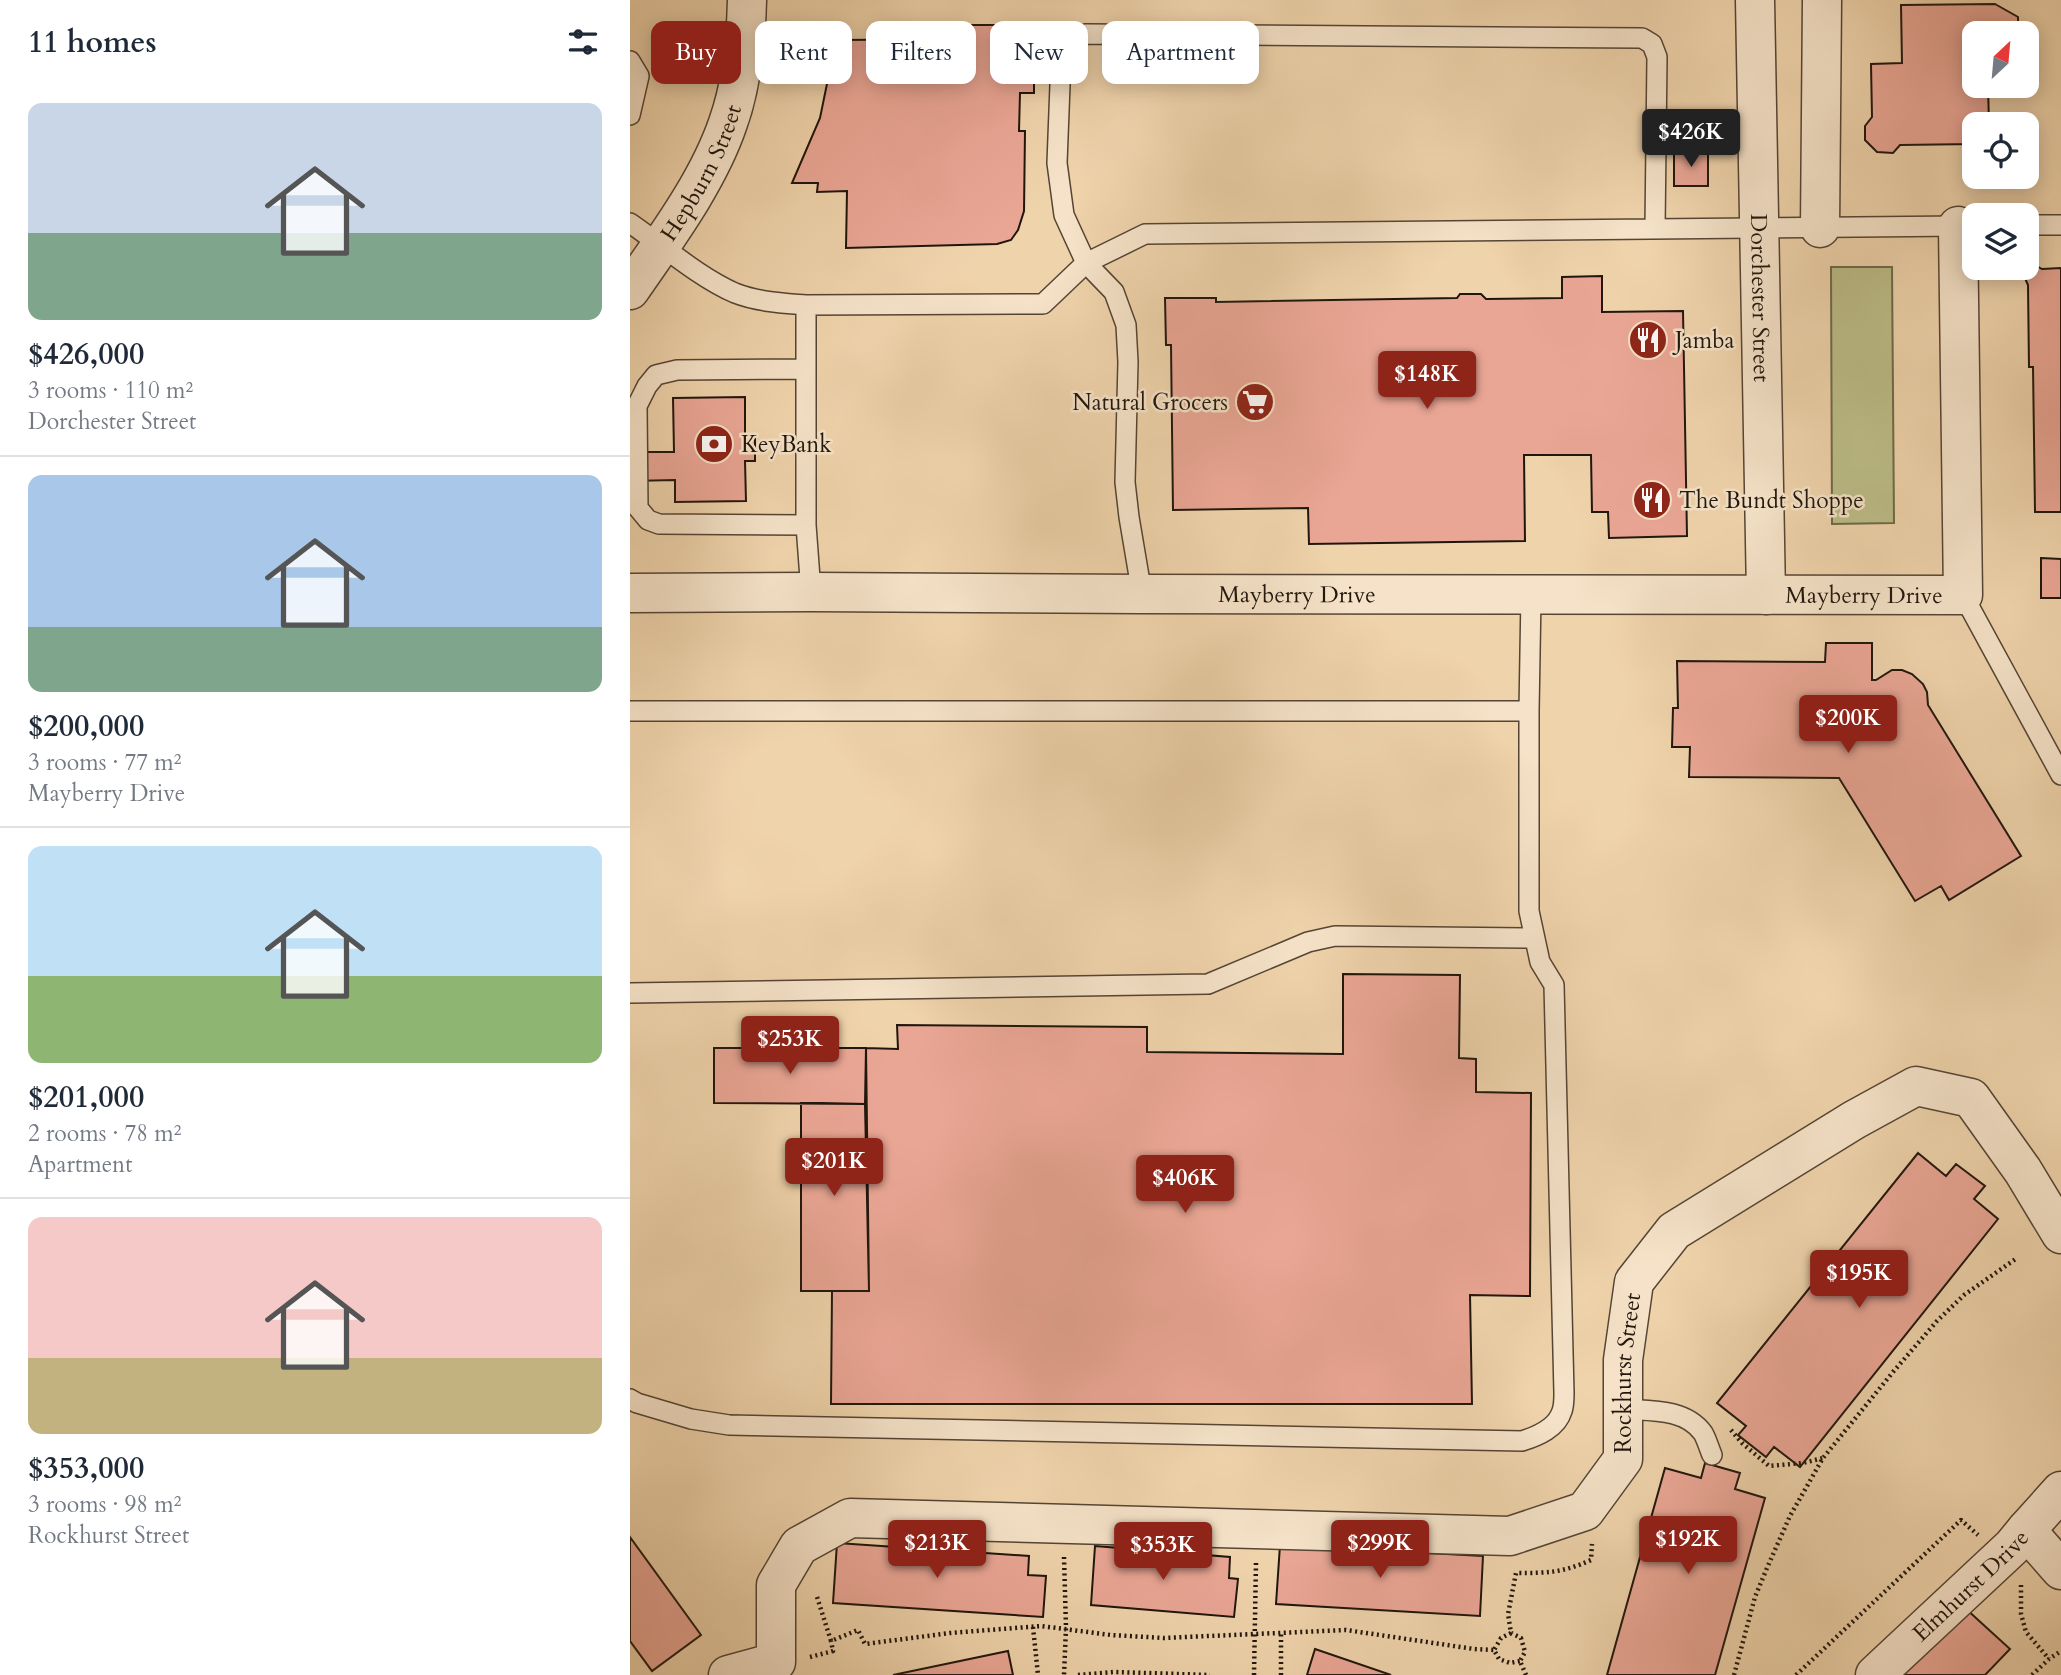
<!DOCTYPE html>
<html lang="en">
<head>
<meta charset="utf-8">
<style>
  body { margin:0; font-family:Cardo,serif; background:#f2f2f3; color:#1f2937; height:100vh; display:flex; flex-direction:column; font-size:26px; white-space:nowrap }
  * { box-sizing:border-box; margin:0 }
  p { font-size:23px; color:#747a83 }
  .icon { flex:none; width:38px; height:38px; fill:none; stroke:currentColor; stroke-width:2; stroke-linecap:round; stroke-linejoin:round }
  .map { position:relative; flex:1; overflow:hidden }
  .sheet { display:flex; flex-direction:column; background:#fff; width:630px }
  .sheet>* { flex:none }
  .hud { position:absolute; left:21px; top:21px; width:665px; height:63px; display:flex; gap:14px }
  .needle { width:46px; rotate:26deg }
  .fabs { position:absolute; left:1332px; top:21px; display:grid; gap:14px }
  .fabs a { display:grid; place-items:center; width:77px; height:77px; border-radius:14px; background:#fff; box-shadow:0 4px 18px #0003; font-size:35px }
  .price { position:absolute; translate:-50% -60px; padding:0 16px; border-radius:7px; background:#8f2418; color:#fff; font-size:23px; line-height:46px; filter:drop-shadow(0 2px 4px #0008) }
  .price::after { content:''; position:absolute; left:50%; top:42px; width:21px; height:16px; margin-left:-10px; background:inherit; clip-path:polygon(0 0,100% 0,50% 100%) }
  .price.on { background:#222; color:#fff }
  ul { padding:0; list-style:none }
  li { display:grid; align-content:center; gap:14px; height:371px; padding:0 28px }
  li+li { border-top:2px solid #e0e1e3 }
  li span { display:grid; place-items:center; height:217px; border-radius:14px; color:#555 }
  li>.icon { margin-inline-start:auto }
  span .icon { width:126px; height:126px; fill:#fffc; stroke-width:1 }
  li b { font-size:30px }
  h2 { display:flex; justify-content:space-between; align-items:center; height:84px; padding:0 28px; font-size:30px }
  .tag { padding:0 24px; border-radius:14px; background:#fff; box-shadow:0 4px 18px #0003; font-size:24px; line-height:63px }
  .tag.on { background:#8f2418; color:#fff }
  main { display:flex; flex:1; min-height:0 }
  .map>svg:first-child { display:block }
</style>
</head>
<body>
<main>
<section class="sheet">
<h2>11 homes<svg class="icon" aria-label="filters" viewBox="0 0 24 24"><path d="M4 7h16M4 17h16"/><circle cx="9" cy="7" r="2"/><circle cx="15" cy="17" r="2"/></svg></h2>
<ul>
<li><span style="background:linear-gradient(#c9d6e8 60%,#7fa58c 0)"><svg class="icon" aria-label="home" viewBox="0 0 24 24"><path d="M3 11l9-7 9 7M6 9v11h12V9"/></svg></span><div><b>$426,000</b><p>3 rooms · 110 m²</p><p>Dorchester Street</p></div></li>
<li><span style="background:linear-gradient(#a9c7e8 70%,#7fa58c 0)"><svg class="icon" aria-label="home" viewBox="0 0 24 24"><path d="M3 11l9-7 9 7M6 9v11h12V9"/></svg></span><div><b>$200,000</b><p>3 rooms · 77 m²</p><p>Mayberry Drive</p></div></li>
<li><span style="background:linear-gradient(#bfe0f5 60%,#8fb573 0)"><svg class="icon" aria-label="home" viewBox="0 0 24 24"><path d="M3 11l9-7 9 7M6 9v11h12V9"/></svg></span><div><b>$201,000</b><p>2 rooms · 78 m²</p><p>Apartment</p></div></li>
<li><span style="background:linear-gradient(#f6c9c9 65%,#c2b280 0)"><svg class="icon" aria-label="home" viewBox="0 0 24 24"><path d="M3 11l9-7 9 7M6 9v11h12V9"/></svg></span><div><b>$353,000</b><p>3 rooms · 98 m²</p><p>Rockhurst Street</p></div></li>
</ul>
</section>
<div class="map">
<svg width="1431" height="1675" viewBox="0 0 1431 1675">
  <rect width="100%" height="100%" fill="#efd3ab"/>
  <filter id="stains"><feTurbulence type="fractalNoise" baseFrequency=".00286" numOctaves="4"/><feColorMatrix values="0 0 0 0 .2 0 0 0 0 .09 0 0 0 0 .02 0 0 0 .5 -.17"/></filter>
  <radialGradient id="worn" r=".72"><stop offset=".6" stop-color="#630" stop-opacity="0"/><stop offset="1" stop-color="#630" stop-opacity=".3"/></radialGradient>
  <path fill="#bbbc87" stroke="#6e694a" stroke-width="2" d="M1201,267H1262L1264,523L1202,524Z"/>
  <path fill="#eaa695" stroke="#20160d" stroke-width="2" d="M1365,4L1388,17V33H1344V86H1358L1359,124H1344V144L1270,145L1263,153L1247,152L1235,140V126L1242,117L1241,64L1272,63L1271,5Z
    M336,25H404V93H390L389,131H395L394,211L388,230L381,240L367,244L216,248L217,191L187,192L188,183H162L190,118L199,74H212L210,40L337,39Z
    M1044,152H1078V186H1044Z
    M1405,265L1412,269L1431,268V512H1405L1403,367H1399L1398,285L1394,276L1397,268Z
    M972,276V312L1053,311L1057,536L979,538L978,512H962L961,455H894L895,541L679,544L678,508L543,510L541,345H536L535,298H586V302L827,298L830,294H851L856,299L932,298V277Z
    M115,397V437H125V461H115L116,501L45,502V480L0,481V452H44L43,398Z
    M1411,558L1431,559V598H1411Z
    M1196,643H1242V680H1246L1262,670H1272L1282,674L1293,684L1297,692L1298,705L1391,856L1319,900L1311,886L1285,901L1209,778L1059,777L1060,747H1042L1043,708H1048L1047,661L1195,662Z
    M713,974L830,975L829,1058L846,1059V1092L901,1093L900,1296L840,1295L842,1404H201L202,1291H239L236,1048L268,1049L267,1025L517,1027V1052L713,1054Z
    M84,1048H236L235,1104L84,1103Z
    M171,1103L235,1104L239,1291H171Z
    M1288,1153L1316,1176L1326,1164L1355,1186L1344,1199L1368,1219L1170,1467L1144,1447L1136,1457L1108,1435L1116,1426L1087,1403Z
    M1075,1463L1110,1473L1105,1489L1135,1498L1085,1675H977L1035,1468L1071,1478Z
    M0,1537L71,1635L22,1671L0,1641Z
    M207,1543L399,1556L398,1575L416,1576L413,1617L203,1603Z
    M650,1545L853,1556L850,1616L646,1604Z
    M465,1546L600,1557L599,1578L608,1579L604,1617L461,1605Z
    M1335,1608L1380,1649L1355,1675H1273Z
    M685,1649L761,1675H677Z
    M378,1651L383,1675H263Z"/>
  <g fill="none" stroke-linecap="round" stroke-linejoin="round">
    <defs>
      <path id="lane" d="M0,61L9,76L0,115
        M0,223C32,245 70,278 105,293C128,302 152,303 176,305L413,304L456,263L515,234L1332,226
        M1396,225H1431
        M176,305V525L181,592
        M175,369L47,370L26,375L17,386L7,406L8,508L18,520L29,524L176,525
        M512,594L499,517L495,482L498,362L496,325L484,292L456,263L434,215L427,163L431,59C436,45 441,38 455,34L1012,38L1022,44L1027,57L1025,228
        M1333,595L1431,775
        M0,711H899
        M0,993L578,984L678,942L705,936L904,938
        M0,1399L7,1403L61,1419L99,1425L892,1441C908,1436 927,1428 932,1411C934,1406 934,1399 934,1393L924,985L910,962L899,911V711L901,595
        M993,1409C1020,1411 1055,1408 1073,1433C1077,1440 1079,1448 1082,1455"/>
      <g id="street">
        <path id="s1" d="M1125,0L1136,595"/>
        <path d="M1190,228L1192,0"/>
        <path id="s2" d="M0,290C35,239 78,182 98,123C112,84 116,41 117,0"/>
        <path id="s3" d="M0,593L181,592L512,594L1333,595L1328,226"/>
        <path d="M1396,1530L1431,1491"/>
        <path id="s4" d="M98,1675L146,1662V1585L169,1546L220,1518L880,1536L955,1511L993,1459V1360L1004,1282L1044,1231L1224,1120L1286,1086L1341,1098L1393,1171L1431,1234"/>
        <path id="s5" d="M1245,1675L1382,1547L1396,1530L1431,1570"/>
      </g>
    </defs>
    <use href="#lane" stroke="#544534" stroke-width="22"/>
    <use href="#street" stroke="#544534" stroke-width="41"/>
    <path stroke="#20160d" stroke-width="4.5" stroke-dasharray="2 3.5" stroke-linecap="butt" d="M1101,1430L1112,1443L1139,1466L1173,1463L1193,1458
      M434,1557L436,1628L434,1675
      M1391,1585V1614L1396,1632L1419,1659
      M187,1597L201,1641L228,1630L235,1644L320,1633L411,1626L481,1635L534,1638L716,1630L844,1649L864,1650
      M403,1627L408,1675
      M881,1633L871,1638L864,1650L869,1659L880,1663L890,1661
      M180,1657L203,1651L201,1641
      M448,1675L484,1672L580,1675
      M624,1675L626,1562
      M651,1675V1631
      M896,1675L890,1661L895,1652L891,1638L881,1633L878,1614L886,1573C917,1573 932,1573 961,1560L962,1544
      M1104,1675L1125,1597L1137,1568L1160,1516L1193,1458L1263,1372L1307,1321L1334,1295L1387,1258
      M1166,1675L1331,1520L1348,1535
      M1402,1675L1419,1659L1431,1651"/>
    <use href="#lane" stroke="#f5e2c8" stroke-width="19"/>
    <use href="#street" stroke="#f5e2c8" stroke-width="38"/>
  </g>
  <defs>
    <symbol id="restaurant-disc" viewBox="-11 -11 22 22"><circle r="9.5" fill="#8f2418" stroke="#f5e2c8"/><path d="M-5-6h1v4h1v-4h1v4h1v-4h1v5L-1.5 .5V6h-2V.5L-5-1ZM5-6V6H3V1.5H1.5Q1.5-4 5-6Z" fill="#fff"/></symbol>
    <symbol id="supermarket-disc" viewBox="-11 -11 22 22"><circle r="9.5" fill="#8f2418" stroke="#f5e2c8"/><path d="M-6-5.5h2.5l.6 2H6L4.5 2H-2.5L-4.4-4H-6ZM-1.5 3.2a1.3 1.3 0 1 0 .1 0ZM3 3.2a1.3 1.3 0 1 0 .1 0Z" fill="#fff"/></symbol>
    <symbol id="bank-disc" viewBox="-11 -11 22 22"><circle r="9.5" fill="#8f2418" stroke="#f5e2c8"/><path d="M-6-4H6V4H-6ZM0-2.3a2.3 2.3 0 1 0 0 4.6a2.3 2.3 0 1 0 0-4.6Z" fill="#fff"/></symbol>
  </defs>
  <g fill-rule="evenodd">
    <use href="#restaurant-disc" x="996" y="318" width="44" height="44"/>
    <use href="#supermarket-disc" x="603" y="380" width="44" height="44"/>
    <use href="#bank-disc" x="62" y="422" width="44" height="44"/>
    <use href="#restaurant-disc" x="1000" y="478" width="44" height="44"/>
  </g>
  <g text-anchor="middle" stroke-width="5" stroke-linejoin="round" paint-order="stroke">
    <g font-size="23" fill="#20160d" stroke="#f5e2c8">
      <text dy="8" stroke="none"><textPath href="#s2" startOffset="138">Hepburn Street</textPath></text>
      <text dy="8" stroke="none"><textPath href="#s1" startOffset="298">Dorchester Street</textPath></text>
      <text dy="8" stroke="none"><textPath href="#s3" startOffset="667">Mayberry Drive</textPath></text>
      <text dy="8" stroke="none"><textPath href="#s3" startOffset="1234">Mayberry Drive</textPath></text>
      <text dy="8" stroke="none"><textPath href="#s4" startOffset="1120">Rockhurst Street</textPath></text>
      <text dy="8" stroke="none"><textPath href="#s5" startOffset="131">Elmhurst Drive</textPath></text>
    </g>
    <g font-size="23" fill="#20160d" stroke="#f5e2c8" text-anchor="start">
      <text x="1045" y="348">Jamba</text>
      <text x="598" y="410" text-anchor="end">Natural Grocers</text>
      <text x="111" y="452">KeyBank</text>
      <text x="1049" y="508">The Bundt Shoppe</text>
    </g>
  </g>
  <rect width="100%" height="100%" filter="url(#stains)"/>
  <rect width="100%" height="100%" fill="url(#worn)"/>
</svg>
<div class="fabs">
<a><svg class="needle" viewBox="-14 -14 28 28"><path d="M0-13l5 13h-10z" fill="#e53935"/><path d="M0 13l5-13h-10z" fill="#747a83"/></svg></a>
<a><svg class="icon" aria-label="locate" viewBox="0 0 24 24"><circle cx="12" cy="12" r="6"/><path d="M12 2v4M12 18v4M2 12h4M18 12h4"/></svg></a>
<a><svg class="icon" aria-label="layers" viewBox="0 0 24 24"><path d="M12 4l9 5-9 5-9-5zM3 14l9 5 9-5"/></svg></a>
</div>
<b class="price on" style="left:1061px;top:169px">$426K</b>
<b class="price" style="left:797px;top:411px">$148K</b>
<b class="price" style="left:1218px;top:755px">$200K</b>
<b class="price" style="left:160px;top:1076px">$253K</b>
<b class="price" style="left:204px;top:1198px">$201K</b>
<b class="price" style="left:555px;top:1215px">$406K</b>
<b class="price" style="left:1229px;top:1310px">$195K</b>
<b class="price" style="left:1058px;top:1576px">$192K</b>
<b class="price" style="left:307px;top:1580px">$213K</b>
<b class="price" style="left:750px;top:1580px">$299K</b>
<b class="price" style="left:533px;top:1582px">$353K</b>
<div class="hud">
<a class="tag on">Buy</a>
<a class="tag">Rent</a>
<a class="tag">Filters</a>
<a class="tag">New</a>
<a class="tag">Apartment</a>
</div>
</div>
</main>
</body>
</html>
